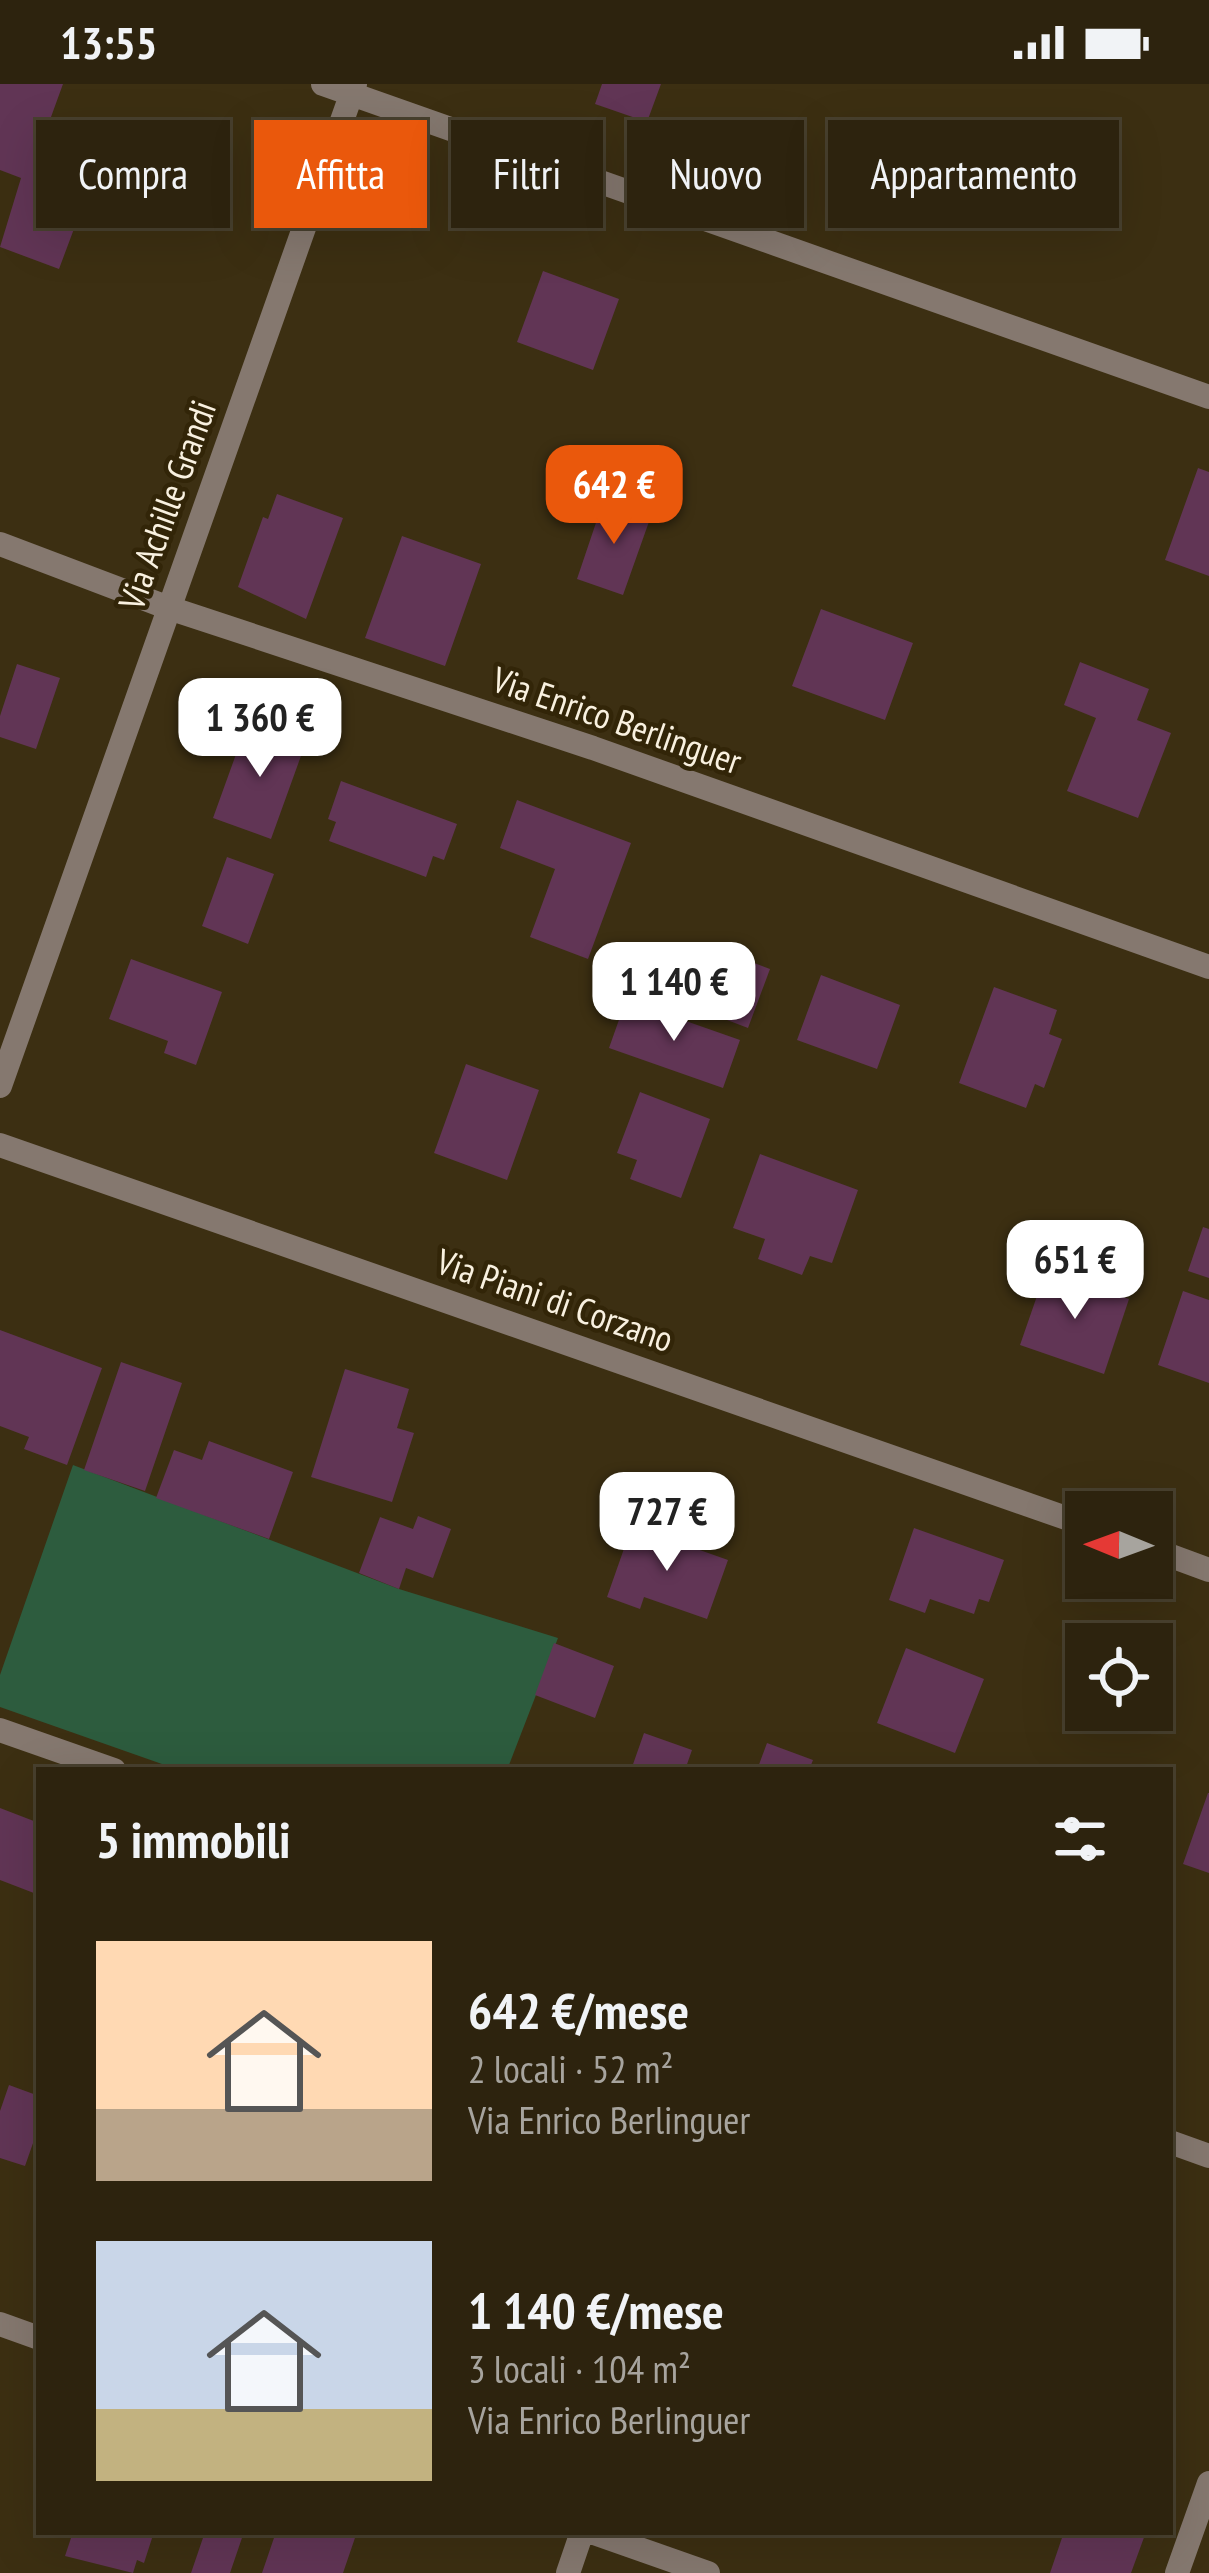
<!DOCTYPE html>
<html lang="it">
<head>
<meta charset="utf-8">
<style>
  body { margin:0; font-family:"PT Sans Narrow",sans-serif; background:#352b17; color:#f1f3f6; height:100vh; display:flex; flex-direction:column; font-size:45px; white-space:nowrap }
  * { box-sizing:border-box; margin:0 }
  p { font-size:39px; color:#a7a49e }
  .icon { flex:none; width:66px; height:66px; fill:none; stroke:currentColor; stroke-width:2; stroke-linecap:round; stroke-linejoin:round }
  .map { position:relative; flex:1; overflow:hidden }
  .panel { position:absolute; left:36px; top:1683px; width:1137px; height:768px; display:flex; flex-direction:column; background:#2d230e; border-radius:0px; box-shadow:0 12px 48px #0002,0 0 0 3px #48402e }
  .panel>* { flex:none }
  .top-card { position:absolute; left:36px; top:36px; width:1137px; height:108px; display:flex; gap:24px }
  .needle { width:78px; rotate:271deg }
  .controls { position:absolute; left:1065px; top:1407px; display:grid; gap:24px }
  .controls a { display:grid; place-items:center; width:108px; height:108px; border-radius:0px; background:#2d230e; box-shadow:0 12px 48px #0002,0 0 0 3px #48402e; font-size:60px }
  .price { position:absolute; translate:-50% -102px; padding:0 27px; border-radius:24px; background:#fff; color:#222; font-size:39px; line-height:78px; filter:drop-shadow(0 3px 6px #0008) }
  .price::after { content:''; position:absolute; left:50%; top:72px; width:36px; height:27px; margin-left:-18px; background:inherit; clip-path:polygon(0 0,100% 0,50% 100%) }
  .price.selected { background:#ea580c; color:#fff }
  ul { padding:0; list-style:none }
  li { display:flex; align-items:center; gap:36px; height:300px; padding:0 60px }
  li span { display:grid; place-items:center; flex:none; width:336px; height:240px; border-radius:0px; color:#555 }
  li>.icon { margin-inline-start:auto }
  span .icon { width:144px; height:144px; fill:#fffc; stroke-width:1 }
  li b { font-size:51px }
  h2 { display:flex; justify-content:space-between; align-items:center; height:144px; padding:0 60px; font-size:51px }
  .pill { padding:0 42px; border-radius:0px; background:#2d230e; box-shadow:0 12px 48px #0002,0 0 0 3px #48402e; font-size:42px; line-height:108px }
  .pill.selected { background:#ea580c; color:#fff }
  .status { display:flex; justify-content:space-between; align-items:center; height:84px; padding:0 60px; background:#2d230e; direction:ltr }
  .status svg { height:33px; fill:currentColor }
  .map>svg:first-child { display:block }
</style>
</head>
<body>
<div class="status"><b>13:55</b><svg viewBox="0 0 49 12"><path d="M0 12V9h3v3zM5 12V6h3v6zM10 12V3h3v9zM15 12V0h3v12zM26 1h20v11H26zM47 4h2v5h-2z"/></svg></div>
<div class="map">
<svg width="1209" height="2489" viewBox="0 0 1209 2489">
  <rect width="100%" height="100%" fill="#3c2f12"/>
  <path fill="#2d5c3e" d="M73,1381L399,1505L558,1554L507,1686H179L0,1623V1591Z"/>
  <path fill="#613555" d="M0,0H63L39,66L96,86L59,185L0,163L21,94L0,86Z
    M602,0H661L647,38L595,20Z
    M543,187L619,215L593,286L517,258Z
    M1198,384L1209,388V492L1165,476Z
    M277,410L343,434L306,535L238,503L263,433L268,435Z
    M604,415L651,432L623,511L577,495Z
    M402,452L481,480L445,582L365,554Z
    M821,525L913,559L885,636L792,602Z
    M1080,578L1149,605L1137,636L1171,649L1138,734L1067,707L1096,634L1064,621Z
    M17,580L60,594L36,665L0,653V632Z
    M248,637L306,658L271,755L213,734Z
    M341,697L457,740L444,776L433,772L426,793L329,757L336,738L328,735Z
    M517,716L631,759L588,875L530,853L555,785L500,764Z
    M227,773L274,790L248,860L202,842Z
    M736,872L770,885L748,944L714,931Z
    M131,875L222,908L196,981L164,969L168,957L109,935Z
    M821,891L900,921L877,985L797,956Z
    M994,903L1057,926L1049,950L1062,955L1044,1004L1035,1000L1026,1024L959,999Z
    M626,916L740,956L723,1004L609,964Z
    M466,980L539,1006L507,1096L434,1069Z
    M640,1008L710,1035L681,1114L630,1095L637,1076L617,1069Z
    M760,1070L858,1106L832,1179L810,1172L802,1191L758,1175L765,1155L733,1144Z
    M1203,1143L1209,1145V1194L1188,1187Z
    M1046,1186L1129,1215L1104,1290L1020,1261Z
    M1183,1207L1209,1216V1299L1158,1281Z
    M0,1246L102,1284L67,1381L24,1365L29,1353L0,1342Z
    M121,1278L182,1299L145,1407L84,1386Z
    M345,1285L409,1305L397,1344L414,1349L392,1418L311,1393Z
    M209,1357L293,1388L269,1455L156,1414L174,1366L202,1376Z
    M418,1432L451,1445L433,1494L406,1484L399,1505L359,1489L380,1433L413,1445Z
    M632,1442L728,1476L707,1535L644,1513L640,1525L607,1513Z
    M914,1444L1004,1476L989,1518L979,1515L974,1530L930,1515L925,1529L889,1516Z
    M554,1559L614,1582L595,1634L535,1611Z
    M906,1564L984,1595L955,1669L877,1639Z
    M644,1649L692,1666L685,1686H631Z
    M767,1659L813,1676L809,1686H757Z
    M1208,1709H1209V1789L1183,1780Z
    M0,1724L39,1739V1811L0,1796Z
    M9,2001L39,2012V2042L25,2082L0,2074V2027Z
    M73,2448H154L144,2479L137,2476L133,2489L65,2472Z
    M205,2448H244L230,2489H191Z
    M276,2448H357L343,2489H262Z
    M1064,2448H1146L1131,2489H1050Z"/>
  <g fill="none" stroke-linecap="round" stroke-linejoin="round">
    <path stroke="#85786f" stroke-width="24" d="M323,0L1209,313
      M0,460L169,524L593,664L1209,883
      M0,1002L355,0
      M0,1061L1086,1441
      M1152,1465L1209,1486
      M0,1646L114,1686
      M1170,2058L1209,2072
      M0,2240L39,2254
      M591,2448L708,2489
      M568,2489L582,2448
      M1177,2489L1209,2399"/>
  </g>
  <g text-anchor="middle" stroke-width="9" stroke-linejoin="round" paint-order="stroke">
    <g font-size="36" fill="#f9f1e0" stroke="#322508">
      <text transform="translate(167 421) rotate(-70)" y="13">Via Achille Grandi</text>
      <text transform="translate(617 636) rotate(19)" y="13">Via Enrico Berlinguer</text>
      <text transform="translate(555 1216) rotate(19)" y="13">Via Piani di Corzano</text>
    </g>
  </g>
</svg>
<div class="controls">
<a><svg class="needle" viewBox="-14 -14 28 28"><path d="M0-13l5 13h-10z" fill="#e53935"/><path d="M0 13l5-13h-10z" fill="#a7a49e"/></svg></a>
<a><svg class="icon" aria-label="locate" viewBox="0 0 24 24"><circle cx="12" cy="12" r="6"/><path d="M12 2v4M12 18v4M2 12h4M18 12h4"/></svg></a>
</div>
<b class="price selected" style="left:614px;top:463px">642 €</b>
<b class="price" style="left:260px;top:696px">1 360 €</b>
<b class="price" style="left:674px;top:960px">1 140 €</b>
<b class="price" style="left:1075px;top:1238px">651 €</b>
<b class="price" style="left:667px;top:1490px">727 €</b>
<div class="top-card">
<a class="pill">Compra</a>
<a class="pill selected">Affitta</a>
<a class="pill">Filtri</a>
<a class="pill">Nuovo</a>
<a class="pill">Appartamento</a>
</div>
<section class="panel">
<h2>5 immobili<svg class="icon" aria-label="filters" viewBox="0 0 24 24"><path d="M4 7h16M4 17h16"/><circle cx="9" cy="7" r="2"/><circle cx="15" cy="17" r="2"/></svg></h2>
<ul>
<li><span style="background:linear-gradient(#ffd9b3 70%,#b9a48a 0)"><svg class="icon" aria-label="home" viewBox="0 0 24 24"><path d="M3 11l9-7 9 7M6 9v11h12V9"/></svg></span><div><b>642 €/mese</b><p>2 locali · 52 m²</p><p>Via Enrico Berlinguer</p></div></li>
<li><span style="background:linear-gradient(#c9d6e8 70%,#c2b280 0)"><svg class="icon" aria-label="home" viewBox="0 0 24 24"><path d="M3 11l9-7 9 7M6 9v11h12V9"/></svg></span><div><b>1 140 €/mese</b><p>3 locali · 104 m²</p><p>Via Enrico Berlinguer</p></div></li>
</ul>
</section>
</div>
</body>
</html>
